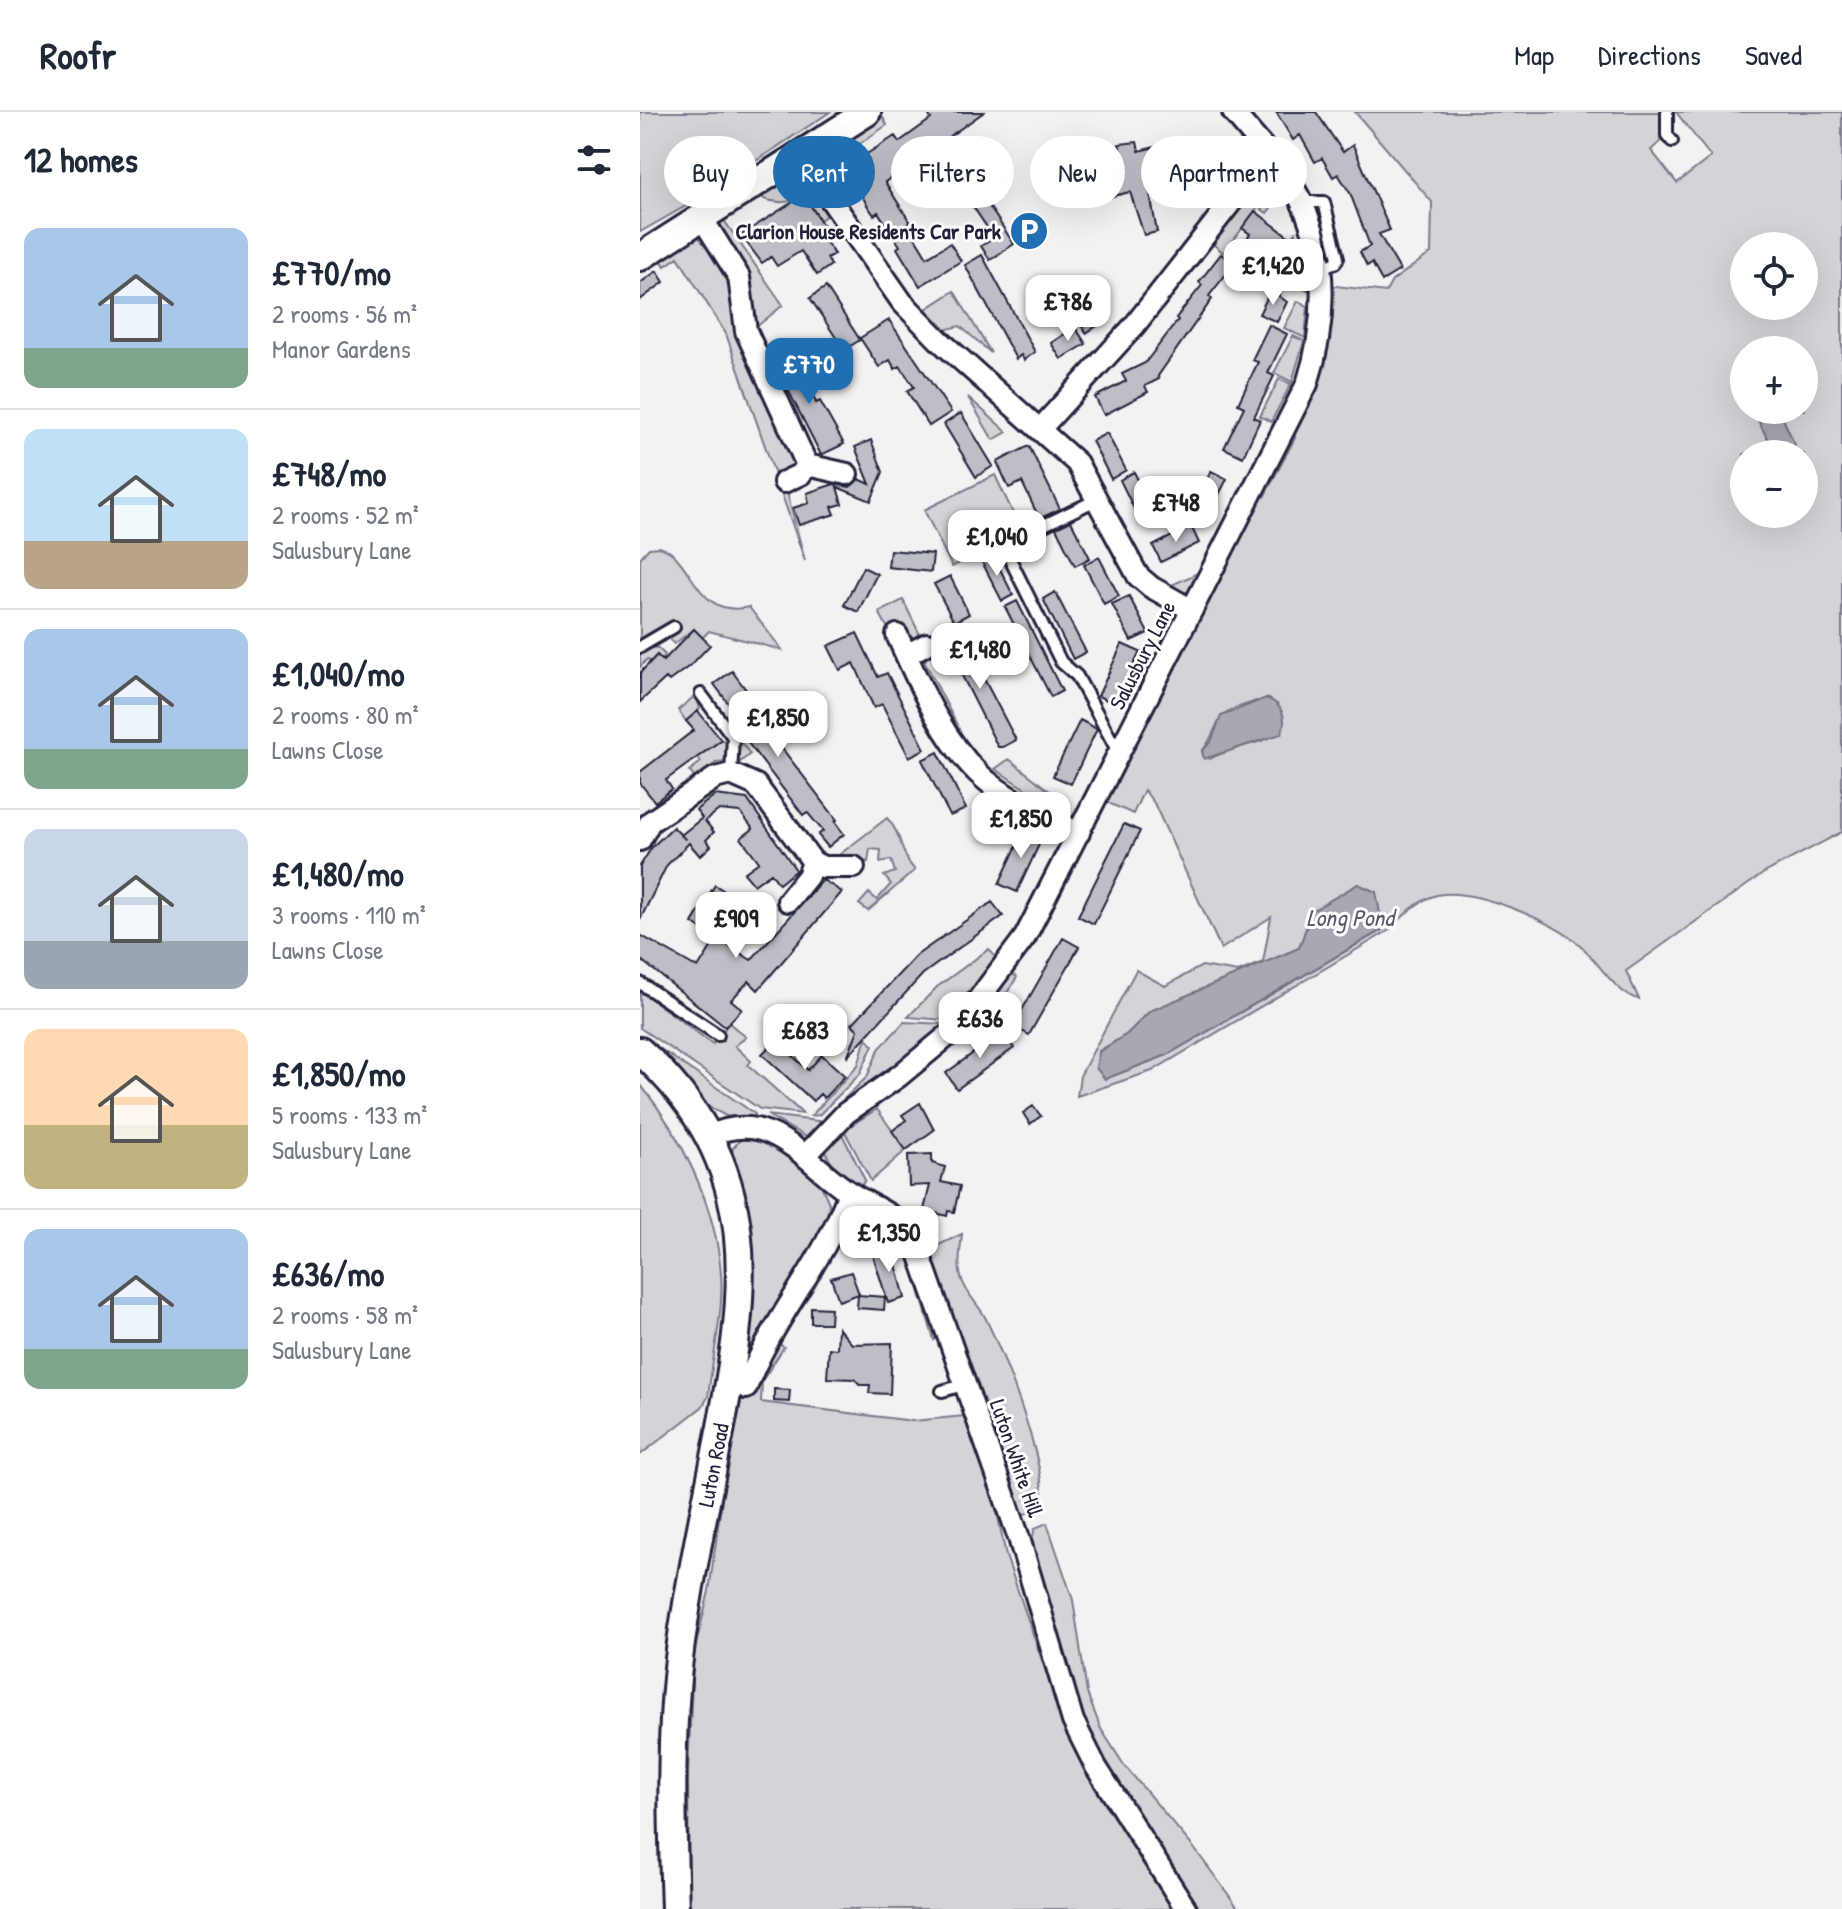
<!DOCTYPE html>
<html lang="en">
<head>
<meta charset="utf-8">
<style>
  body { margin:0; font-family:"Patrick Hand",sans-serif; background:#f2f2f3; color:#1f2937; height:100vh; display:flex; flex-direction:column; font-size:30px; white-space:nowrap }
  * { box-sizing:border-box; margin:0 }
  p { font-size:26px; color:#747a83 }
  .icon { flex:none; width:44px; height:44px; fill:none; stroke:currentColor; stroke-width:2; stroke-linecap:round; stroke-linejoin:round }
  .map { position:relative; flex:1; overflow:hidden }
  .drawer { display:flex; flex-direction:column; background:#fff; width:640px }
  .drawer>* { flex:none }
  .hud { position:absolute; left:24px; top:24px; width:760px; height:72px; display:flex; gap:16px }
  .buttons { position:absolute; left:1090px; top:120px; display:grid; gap:16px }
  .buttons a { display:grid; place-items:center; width:88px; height:88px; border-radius:50%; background:#fff; box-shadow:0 8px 32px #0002; font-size:40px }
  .price { position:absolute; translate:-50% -68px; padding:0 18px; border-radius:16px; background:#fff; color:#222; font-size:26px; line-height:52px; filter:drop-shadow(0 2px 4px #0008) }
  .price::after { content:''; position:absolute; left:50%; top:48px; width:24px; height:18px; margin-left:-12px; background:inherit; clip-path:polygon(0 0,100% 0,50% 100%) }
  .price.selected { background:#1f6fb2; color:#fff }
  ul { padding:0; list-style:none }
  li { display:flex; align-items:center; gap:24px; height:200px; padding:0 24px }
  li+li { border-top:2px solid #e0e1e3 }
  li span { display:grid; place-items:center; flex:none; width:224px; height:160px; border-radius:16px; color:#555 }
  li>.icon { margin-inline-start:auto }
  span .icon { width:96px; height:96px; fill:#fffc; stroke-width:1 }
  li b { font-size:34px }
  h2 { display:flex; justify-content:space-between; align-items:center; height:96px; padding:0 24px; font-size:34px }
  .chip { padding:0 28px; border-radius:36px; background:#fff; box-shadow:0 8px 32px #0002; font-size:28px; line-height:72px }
  .chip.selected { background:#1f6fb2; color:#fff }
  header { display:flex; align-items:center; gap:48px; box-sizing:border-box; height:112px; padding:0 40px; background:#fff; border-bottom:2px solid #e0e1e3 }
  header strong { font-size:38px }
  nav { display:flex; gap:44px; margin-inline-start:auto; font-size:28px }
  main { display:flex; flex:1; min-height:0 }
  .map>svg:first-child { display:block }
</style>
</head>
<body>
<header>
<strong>Roofr</strong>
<nav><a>Map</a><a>Directions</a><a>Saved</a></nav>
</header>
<main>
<section class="drawer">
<h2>12 homes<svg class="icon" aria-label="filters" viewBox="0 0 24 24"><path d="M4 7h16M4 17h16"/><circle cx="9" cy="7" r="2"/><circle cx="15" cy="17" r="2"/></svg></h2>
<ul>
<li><span style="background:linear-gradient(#a9c7e8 75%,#7fa58c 0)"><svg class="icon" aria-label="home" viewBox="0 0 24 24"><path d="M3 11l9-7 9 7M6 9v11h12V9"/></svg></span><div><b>£770/mo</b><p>2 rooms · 56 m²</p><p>Manor Gardens</p></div></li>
<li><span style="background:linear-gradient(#bfe0f5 70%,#b9a48a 0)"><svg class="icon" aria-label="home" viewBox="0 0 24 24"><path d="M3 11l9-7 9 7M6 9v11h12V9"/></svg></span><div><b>£748/mo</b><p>2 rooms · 52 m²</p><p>Salusbury Lane</p></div></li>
<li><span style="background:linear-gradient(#a9c7e8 75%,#7fa58c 0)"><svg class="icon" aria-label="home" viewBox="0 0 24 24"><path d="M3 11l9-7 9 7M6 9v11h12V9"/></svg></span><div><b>£1,040/mo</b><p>2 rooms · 80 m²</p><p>Lawns Close</p></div></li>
<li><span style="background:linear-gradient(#c9d6e8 70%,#9aa5b1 0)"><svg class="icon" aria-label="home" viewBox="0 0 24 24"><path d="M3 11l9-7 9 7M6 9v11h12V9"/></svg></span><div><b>£1,480/mo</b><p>3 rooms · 110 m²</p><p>Lawns Close</p></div></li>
<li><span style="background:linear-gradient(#ffd9b3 60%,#c2b280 0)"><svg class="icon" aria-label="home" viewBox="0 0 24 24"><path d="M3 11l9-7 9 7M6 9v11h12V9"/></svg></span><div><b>£1,850/mo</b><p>5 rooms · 133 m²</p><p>Salusbury Lane</p></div></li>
<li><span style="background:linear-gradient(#a9c7e8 75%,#7fa58c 0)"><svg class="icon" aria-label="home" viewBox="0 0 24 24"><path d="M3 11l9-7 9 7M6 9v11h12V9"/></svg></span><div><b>£636/mo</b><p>2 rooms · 58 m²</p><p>Salusbury Lane</p></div></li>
</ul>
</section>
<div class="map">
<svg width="1202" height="1797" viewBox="0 0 1202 1797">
  <rect width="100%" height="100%" fill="#f2f2f3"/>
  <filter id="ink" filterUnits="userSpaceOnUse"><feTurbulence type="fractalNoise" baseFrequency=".0125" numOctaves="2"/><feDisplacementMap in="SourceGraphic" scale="16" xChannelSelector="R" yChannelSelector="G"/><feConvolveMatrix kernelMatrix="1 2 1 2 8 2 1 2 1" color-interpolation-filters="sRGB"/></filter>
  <g filter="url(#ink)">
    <path fill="#d3d3d8" stroke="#7a7a8a" stroke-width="2" fill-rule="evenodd" d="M0,0H190L70,79L62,70L54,75L58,87L0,120Z
      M715,0H1021L1020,30L1011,38L1037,71L1071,45L1036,0H1202V720L1124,761L986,859L999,887C976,883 957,848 940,833C913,809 833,775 797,783C777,788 763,805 748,819L512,959L437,984L440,964L496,858L525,874L562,854L598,860L623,850L631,805L581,837L514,691L504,678L493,702L464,689L615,388L624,385L655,326V311L688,173L746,180L752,169L791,141L792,90ZM1104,134H1164V194H1104ZM1104,238H1164V298H1104ZM1104,342H1164V402H1104ZM616,589L643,602V617C627,632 592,634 570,647L562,639C573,628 574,611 586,601C593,595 607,593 616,589ZM718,772L742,818L527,943L465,967L459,939L487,922L510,899L659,836L673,799Z
      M237,2H241L247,13L183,57L179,46Z
      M601,23C616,38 612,50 600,66L592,60L590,52L598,46Z
      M156,60L187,103L180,108L164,83C152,91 138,92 124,87L118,78Z
      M616,74H634L640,84L627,101L618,95L584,141L573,132Z
      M81,104L143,193L115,216L125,254L72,110Z
      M60,117L92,162L158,349L146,376L165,449L86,222L38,145L25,154L18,143Z
      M656,120L668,178L637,163L636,146Z
      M314,179L351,241L320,214L304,218L283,199Z
      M658,189L668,194L665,226L644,216Z
      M653,224L664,229L652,270L634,261Z
      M639,267L651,272L631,310L620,304Z
      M328,285L367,320L353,328Z
      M634,316L553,479L540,481L525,476L560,460Z
      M355,363L382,420L312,455L284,398Z
      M19,435C54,443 53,508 109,495L142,538L69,519L62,526L54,517L34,532L30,528L36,518L31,511L0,529V446L9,436Z
      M263,488L283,529L269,530L252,524L239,500Z
      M10,535L18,536L25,543L22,548L17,543L10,550L7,547L0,555V540Z
      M287,542L285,550L319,617L313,619L280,554Z
      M56,583L60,597L46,609L38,598Z
      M104,612L113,620L101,630L110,642L99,651L98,625Z
      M81,628L87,629L86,649L76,651L55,666L49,659L61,650L58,645Z
      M369,647L427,693L416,697L355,657Z
      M247,706C262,721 261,745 275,758L228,799L219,792L229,781L237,788L251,772L244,764L255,760L251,748L240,750L241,738L230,737L228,750L191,749Z
      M349,837L360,851L305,908L268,905L297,875Z
      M370,861L377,865L352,905L335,920L331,909Z
      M0,879L73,932L89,911L106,925L95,934L111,949L108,953L163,1002L120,997L0,916Z
      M264,910L304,912L305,916L192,1005L186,1004L227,965L239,937Z
      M226,926L233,933L220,962L179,1003L171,1004L218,953Z
      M12,931L115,1002V1005L86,1004L67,994L9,933Z
      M0,972C42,1024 76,1094 81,1162C84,1199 72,1248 68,1285L62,1295L0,1343Z
      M237,997L266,1038L231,1069L204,1018Z
      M127,1003L186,1010L168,1026Z
      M198,1014L225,1068L222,1073C205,1063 189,1056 185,1036Z
      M112,1025L121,1027L178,1066L189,1091L188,1104L184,1119L119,1225L107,1251L134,1229L144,1235L122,1269L121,1290L273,1309L324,1304L354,1385L366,1444L424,1612L448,1662L534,1797H49L48,1661L53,1545L69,1479L113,1164L111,1126L90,1049L93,1036L100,1028Z
      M228,1101L261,1116L301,1223L294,1228L265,1130L249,1114L217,1125L212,1119L213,1105Z
      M322,1122C321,1135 317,1152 321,1165C326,1183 338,1191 346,1207C365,1246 402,1341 402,1383C401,1394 393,1402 382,1402L368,1380L286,1139Z
      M407,1411L433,1488L447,1581L461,1617L484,1653L554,1736L599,1797H554L495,1706L440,1606L391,1432L395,1416Z"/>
    <path fill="#a8a8b2" stroke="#727282" stroke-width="2" d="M1113,298H1139L1155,333L1150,340L1139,342L1132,336Z
      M626,586C642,591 648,607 641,622L564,647L562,639L571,630L581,604Z
      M718,772L736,780L743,817L527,943L465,967L456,956L459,940L487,922L510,899L659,836L672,799Z"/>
    <path fill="#bebec6" stroke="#22223b" stroke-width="2" d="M287,0H344L245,70L270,110L267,112L287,145L310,131L321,149L280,174L257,136L260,134L238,100L234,103L227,93L214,69L220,66L211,52L255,24L259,30L291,7Z
      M636,0H676L703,40L713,33L750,118L739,122L760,158L742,169L732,151L727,154L720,140L730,134L710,81L698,62L693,65L682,46L675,50L660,23L653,28Z
      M555,25L562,54L508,71L517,120L504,123L490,80L432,94L426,65L483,47L479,32L497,30L499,39Z
      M341,82L374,132L350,148L341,134L354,126L330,90Z
      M164,83L184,115L179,119L194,142L187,146L191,153L177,163L161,139L137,154L131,145L122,151L101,123Z
      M615,99L648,124L629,149L605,129L610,122L602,116Z
      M581,142L594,152L569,184L572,187L518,264L519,267L505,274L508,280L464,303L455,285L486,269L482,262L505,251L538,208L536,206L562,173L559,170Z
      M342,143L395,240L384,248L381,243L376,247L325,153Z
      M17,159L24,170L0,188V171Z
      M186,175L220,228L204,238L170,186Z
      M631,178L647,190L637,210L619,202Z
      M461,189L471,205L446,221L436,205Z
      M249,208L311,300L289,314L267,279L274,275L260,254L255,257L250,248L239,255L220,226Z
      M629,213L647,222L628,261L634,264L614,305L620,308L603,345L584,336L604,295L598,292L618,250L612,248Z
      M435,215L446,232L421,247L411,231Z
      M151,245L154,252L161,249L176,291L180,289L204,332L181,343L135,252Z
      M321,301L353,354L336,365L304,312Z
      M467,321L486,358L471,367L452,329Z
      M231,328L243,360L231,389L197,375L202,392L192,395L195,402L159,413L153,396L169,391L167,381L194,372L210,375L219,367L230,372L215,335Z
      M389,334L420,397L403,405L398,404L382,370L369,376L357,350Z
      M571,359L587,367L567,406L552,398Z
      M494,360L513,398L498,405L480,368Z
      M431,409L450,446L435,454L416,416Z
      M551,414L559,431L521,450L513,434Z
      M250,438L293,442L291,460L248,455Z
      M353,443L373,483L362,489L341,448Z
      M459,445L479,484L464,492L444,453Z
      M223,455L237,462L218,500L204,493Z
      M310,464L329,502L314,510L294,472Z
      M415,480L446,540L433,547L403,487Z
      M489,484L508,521L491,529L472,492Z
      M377,489L422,579L411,585L365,495Z
      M54,517L70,533L52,552L29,569L26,566L0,590V561L17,543L23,549Z
      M217,521L238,565L247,561L285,637L269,645L242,592L234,596L214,551L200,558L188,534Z
      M320,521L376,628L363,635H358L304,528Z
      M482,532L500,540L475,592L458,584Z
      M92,559L121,598L117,600L121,609L197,708L195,710L204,722L188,735L178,723L183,719L167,700L163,703L105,627L111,622L74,572Z
      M58,599L81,628L26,668L32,677L15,690L0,671V660L54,618L46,609Z
      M440,608L457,617L431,672L413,664Z
      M298,640L326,697L310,704L282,648Z
      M75,683L107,687L156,758L139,772L131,761L114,773L104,761L119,750L101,726L113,717L100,700L79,698L65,709L74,720L66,728L71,734L60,744L49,731L27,753L0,808V754L12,735L33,715L46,728L41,723L62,706L56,698Z
      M484,712L500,719L454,812L438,804Z
      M385,716L403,724L377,780L359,772Z
      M183,768L202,780L118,878L109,869L91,888L102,897L85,915L0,847V823L58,856L77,826L111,848Z
      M75,773L94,785L70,822L52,811Z
      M352,790L363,804L283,862L207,945L218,918L212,912L277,843Z
      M423,826L439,835L389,923L373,914Z
      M362,920L374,936L317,977L306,961Z
      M136,928L168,958L182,943L205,964L184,986L180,982L173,989L122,942Z
      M280,991L294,1018L266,1038L252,1019L266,1008L262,1003Z
      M393,994L401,1004L390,1012L383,1001Z
      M292,1042V1051L305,1055L301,1070L320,1074L314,1100L308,1099L307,1104L284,1098L290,1073L269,1074L268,1043Z
      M251,1133L265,1186L248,1191L232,1140Z
      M211,1160L219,1182L199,1189L191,1166Z
      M218,1183L245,1185L244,1198L217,1196Z
      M171,1195L191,1196L190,1211H171Z
      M198,1216L212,1232L252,1231L250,1282L229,1281L230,1273H220L215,1267L187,1266L189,1236L197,1237Z
      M134,1277L150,1278L149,1290L134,1289Z"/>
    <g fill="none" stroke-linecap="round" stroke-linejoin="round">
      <defs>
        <path id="lane" d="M1027,0V23L1032,29
          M662,90H684L698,146L695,151L680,155
          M458,387L363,433L421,550L437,564L478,640
          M0,535L34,515
          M61,582L93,625L91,662
          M0,871L78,923
          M302,1279L327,1272"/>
        <path id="street" d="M161,45L262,190L299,228L437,351L498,464L511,475L552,498
          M62,106L99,165L106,219L167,353L207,362
          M401,316L494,214L628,43
          M144,370L161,362L167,353
          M257,523C278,569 301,625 338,661C366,688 404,704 439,721
          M266,543L287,532
          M0,728L10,710L75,666L91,662L116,673L173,750L183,755H214
          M148,789L168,764L173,750
          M69,1024C132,995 163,1049 209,1080C231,1094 254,1102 272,1121L379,1426L433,1609L456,1655L546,1797
          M166,1043L206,1001L259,964L317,916L385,825L667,272C686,214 689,145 661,89C644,56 616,28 593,0
          M106,1276C132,1206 185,1150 209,1080"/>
        <path id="secondary" d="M0,145L227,0
          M0,939C126,1052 108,1179 78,1330C65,1397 50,1464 41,1531C29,1618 32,1710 35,1797"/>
      </defs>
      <use href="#lane" stroke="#22223b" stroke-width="16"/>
      <use href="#street" stroke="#22223b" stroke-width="26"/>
      <use href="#secondary" stroke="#22223b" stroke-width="32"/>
      <use href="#lane" stroke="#fff" stroke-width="10"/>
      <use href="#street" stroke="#fff" stroke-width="20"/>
      <use href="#secondary" stroke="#fff" stroke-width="26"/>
    </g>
  </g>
  <defs>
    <symbol id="parking-disc" viewBox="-11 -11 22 22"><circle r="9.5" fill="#1f6fb2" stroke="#fff"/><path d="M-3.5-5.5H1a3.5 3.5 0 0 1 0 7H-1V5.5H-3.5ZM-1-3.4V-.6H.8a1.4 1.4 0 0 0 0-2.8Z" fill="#fff"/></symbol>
  </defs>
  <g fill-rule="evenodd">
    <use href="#parking-disc" x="367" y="97" width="44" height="44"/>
  </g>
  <g text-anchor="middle" stroke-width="6" stroke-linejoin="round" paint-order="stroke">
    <g font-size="22" font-weight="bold" fill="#22223b" stroke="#fff" text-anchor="end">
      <text x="361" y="127">Clarion House Residents Car Park</text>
    </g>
    <g font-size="22" fill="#22223b" stroke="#fff">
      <text transform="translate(502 543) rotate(-63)" y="8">Salusbury Lane</text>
      <text transform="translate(377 1346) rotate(71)" y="8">Luton White Hill</text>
      <text transform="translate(73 1353) rotate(-79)" y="8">Luton Road</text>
    </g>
    <g font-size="24" font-style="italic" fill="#58586b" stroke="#fff">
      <text x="710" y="814">Long Pond</text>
    </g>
  </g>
</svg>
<div class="buttons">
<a><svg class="icon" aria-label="locate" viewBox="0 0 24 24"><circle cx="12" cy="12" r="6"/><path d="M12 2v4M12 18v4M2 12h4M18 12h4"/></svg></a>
<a>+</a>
<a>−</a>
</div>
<b class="price" style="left:633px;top:195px">£1,420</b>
<b class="price" style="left:428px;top:231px">£786</b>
<b class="price selected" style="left:169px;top:294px">£770</b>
<b class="price" style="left:536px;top:432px">£748</b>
<b class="price" style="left:357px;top:466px">£1,040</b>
<b class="price" style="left:340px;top:579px">£1,480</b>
<b class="price" style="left:138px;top:647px">£1,850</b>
<b class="price" style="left:381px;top:748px">£1,850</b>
<b class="price" style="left:96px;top:848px">£909</b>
<b class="price" style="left:340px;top:948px">£636</b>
<b class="price" style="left:165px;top:960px">£683</b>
<b class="price" style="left:249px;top:1162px">£1,350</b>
<div class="hud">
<a class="chip">Buy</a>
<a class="chip selected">Rent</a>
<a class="chip">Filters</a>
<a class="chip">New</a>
<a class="chip">Apartment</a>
</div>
</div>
</main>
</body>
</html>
